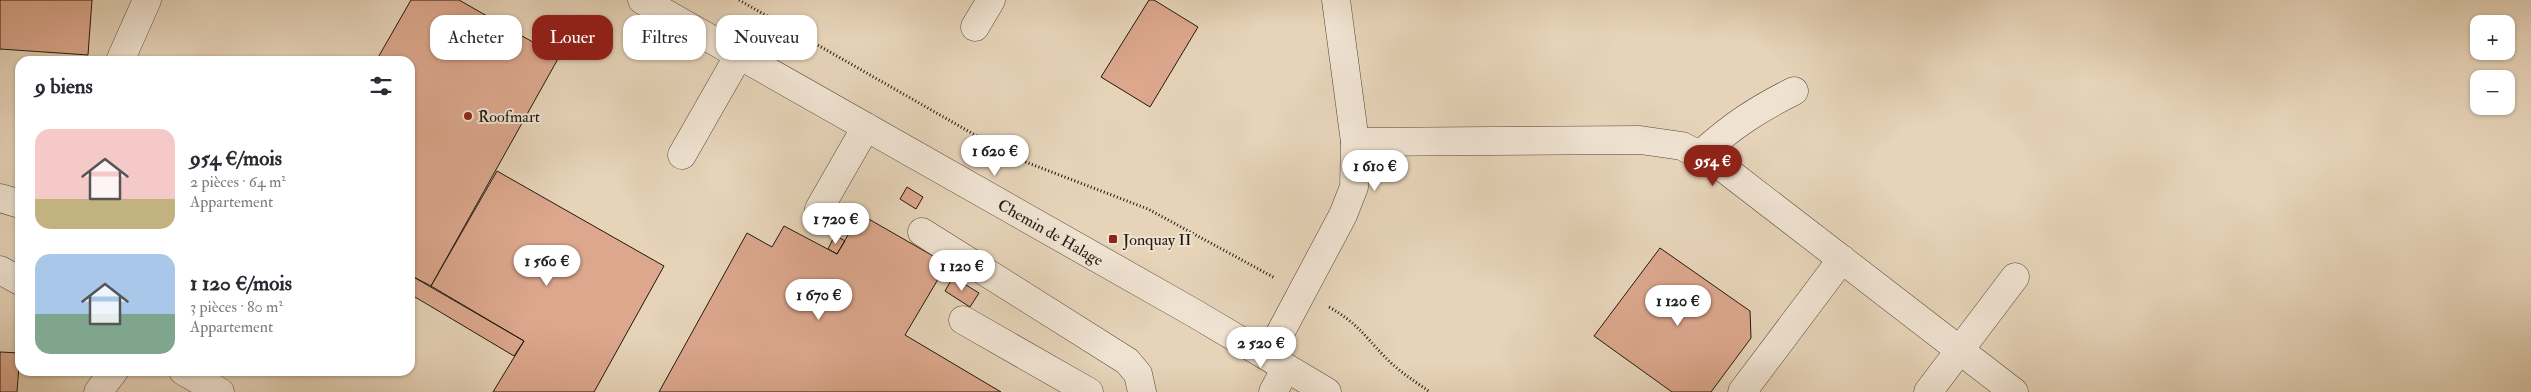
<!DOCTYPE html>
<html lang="fr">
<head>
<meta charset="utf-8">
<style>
  body { margin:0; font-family:"IM FELL Double Pica",serif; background:#f2f2f3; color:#2b2b33; height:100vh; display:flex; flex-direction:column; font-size:19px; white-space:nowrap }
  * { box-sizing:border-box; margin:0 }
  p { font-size:16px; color:#7c7c81 }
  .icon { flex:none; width:28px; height:28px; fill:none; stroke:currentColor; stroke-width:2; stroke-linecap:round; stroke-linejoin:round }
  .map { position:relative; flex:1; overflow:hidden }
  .details { position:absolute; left:15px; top:56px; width:400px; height:320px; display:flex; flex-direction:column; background:#fff; border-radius:15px; box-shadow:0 1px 4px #0004 }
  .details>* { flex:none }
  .banner { position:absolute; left:430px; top:15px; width:475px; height:45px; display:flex; gap:10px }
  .buttons { position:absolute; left:2470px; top:15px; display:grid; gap:10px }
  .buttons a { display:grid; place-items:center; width:45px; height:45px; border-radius:10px; background:#fff; box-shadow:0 1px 4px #0004; font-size:25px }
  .price { position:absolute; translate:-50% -42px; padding:0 11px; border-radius:18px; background:#fff; color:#222; font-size:16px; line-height:32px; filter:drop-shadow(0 1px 2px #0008) }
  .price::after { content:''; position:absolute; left:50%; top:30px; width:15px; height:11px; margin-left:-8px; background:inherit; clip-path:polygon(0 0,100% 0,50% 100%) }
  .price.current { background:#8f2418; color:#fff }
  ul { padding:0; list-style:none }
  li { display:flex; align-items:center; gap:15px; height:125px; padding:0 20px }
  li span { display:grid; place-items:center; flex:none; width:140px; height:100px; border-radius:15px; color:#555 }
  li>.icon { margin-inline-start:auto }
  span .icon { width:60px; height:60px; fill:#fffc; stroke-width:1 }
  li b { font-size:21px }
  h2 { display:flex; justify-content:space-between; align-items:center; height:60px; padding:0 20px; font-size:21px }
  .tag { padding:0 18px; border-radius:15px; background:#fff; box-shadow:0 1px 4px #0004; font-size:18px; line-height:45px }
  .tag.current { background:#8f2418; color:#fff }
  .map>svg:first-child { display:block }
</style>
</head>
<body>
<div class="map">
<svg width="2531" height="392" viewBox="0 0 2531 392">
  <rect width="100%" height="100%" fill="#e6d3b8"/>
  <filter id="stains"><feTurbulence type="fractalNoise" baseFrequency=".004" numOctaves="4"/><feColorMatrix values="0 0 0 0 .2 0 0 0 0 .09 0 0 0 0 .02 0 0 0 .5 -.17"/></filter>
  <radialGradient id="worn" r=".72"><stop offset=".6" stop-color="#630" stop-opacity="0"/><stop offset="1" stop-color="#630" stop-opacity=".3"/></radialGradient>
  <path fill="#dca78d" stroke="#22180e" d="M0,0H92L88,55L0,49Z
    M411,0H459L559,57L431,286L410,275V61H376Z
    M1149,0H1154L1198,27L1150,107L1101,77Z
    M497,171L664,266L594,392H493L524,341L431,286Z
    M907,187L923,197L916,209L900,199Z
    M860,214L947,264L905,335L1001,392H659L747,233L772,247L784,226L837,254Z
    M835,235L845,241L837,254L828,249Z
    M1660,248L1750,311L1751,338L1711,392H1672L1594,336Z
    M410,275L524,341L514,356L410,294Z
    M953,277L979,293L970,307L945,291Z
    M0,352L20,353L17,392H0Z"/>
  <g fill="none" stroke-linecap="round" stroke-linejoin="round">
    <defs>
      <g id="minor">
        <path id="s1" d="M642,0L1194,313L1327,392"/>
        <path d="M975,27L991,0"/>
        <path d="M120,61L147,0"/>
        <path d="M1355,142L1640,140L1682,146L1722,167L2014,392"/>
        <path d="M1701,154C1732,126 1756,110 1794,91"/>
        <path d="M682,155L739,55"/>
        <path d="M0,198L20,204"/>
        <path d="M819,209L866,127"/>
        <path d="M922,232L1127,361L1138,374L1142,392"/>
        <path d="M0,270L20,281"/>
        <path d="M963,320L1089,392"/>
        <path d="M1268,356L1343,215L1354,187L1355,142L1336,0"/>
        <path d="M183,371L220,392"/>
        <path d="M98,392L114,371"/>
        <path d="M1273,392L1286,368"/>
        <path d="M1742,392L1842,259"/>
        <path d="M1928,392L2015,277"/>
      </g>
    </defs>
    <use href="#minor" stroke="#534738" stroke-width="29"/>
    <path stroke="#22180e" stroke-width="3" stroke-dasharray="1 2.5" stroke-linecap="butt" d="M739,0L1003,151L1023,161L1148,209L1275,278
      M1329,307C1357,323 1362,333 1384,356C1397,370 1414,381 1430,392"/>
    <use href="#minor" stroke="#efe2d1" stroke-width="28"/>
  </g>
  <g fill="#8f2418" stroke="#efe2d1" stroke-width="2">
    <circle cx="468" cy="116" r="5"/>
    <rect x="1108" y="234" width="10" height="10" rx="2.5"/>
  </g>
  <g text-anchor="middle" stroke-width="4" stroke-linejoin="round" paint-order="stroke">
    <g font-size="16" fill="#22180e" stroke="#efe2d1" text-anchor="start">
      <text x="478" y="122">Roofmart</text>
      <text x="1123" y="245">Jonquay II</text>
    </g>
    <g font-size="16" fill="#22180e" stroke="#efe2d1">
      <text dy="6" stroke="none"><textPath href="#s1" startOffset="470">Chemin de Halage</textPath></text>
    </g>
  </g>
  <rect width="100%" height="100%" filter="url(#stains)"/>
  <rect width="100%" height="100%" fill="url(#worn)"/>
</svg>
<div class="buttons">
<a>+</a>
<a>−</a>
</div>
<b class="price" style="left:995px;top:177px">1 620 €</b>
<b class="price current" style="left:1713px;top:187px">954 €</b>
<b class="price" style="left:1375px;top:192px">1 610 €</b>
<b class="price" style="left:836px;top:245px">1 720 €</b>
<b class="price" style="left:547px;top:287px">1 560 €</b>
<b class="price" style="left:962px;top:292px">1 120 €</b>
<b class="price" style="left:819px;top:321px">1 670 €</b>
<b class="price" style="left:1678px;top:327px">1 120 €</b>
<b class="price" style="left:1261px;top:369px">2 520 €</b>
<div class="banner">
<a class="tag">Acheter</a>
<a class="tag current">Louer</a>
<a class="tag">Filtres</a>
<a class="tag">Nouveau</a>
</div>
<section class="details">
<h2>9 biens<svg class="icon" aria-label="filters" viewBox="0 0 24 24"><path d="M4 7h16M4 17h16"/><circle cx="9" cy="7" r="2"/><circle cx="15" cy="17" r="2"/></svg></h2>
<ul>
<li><span style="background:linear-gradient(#f6c9c9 70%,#c2b280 0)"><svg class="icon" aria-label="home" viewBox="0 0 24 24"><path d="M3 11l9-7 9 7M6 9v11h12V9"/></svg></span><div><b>954 €/mois</b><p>2 pièces · 64 m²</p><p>Appartement</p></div></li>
<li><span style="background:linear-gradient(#a9c7e8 60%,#7fa58c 0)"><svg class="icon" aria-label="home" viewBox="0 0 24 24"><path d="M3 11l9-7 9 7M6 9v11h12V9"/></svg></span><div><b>1 120 €/mois</b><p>3 pièces · 80 m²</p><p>Appartement</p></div></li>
</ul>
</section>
</div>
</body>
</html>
